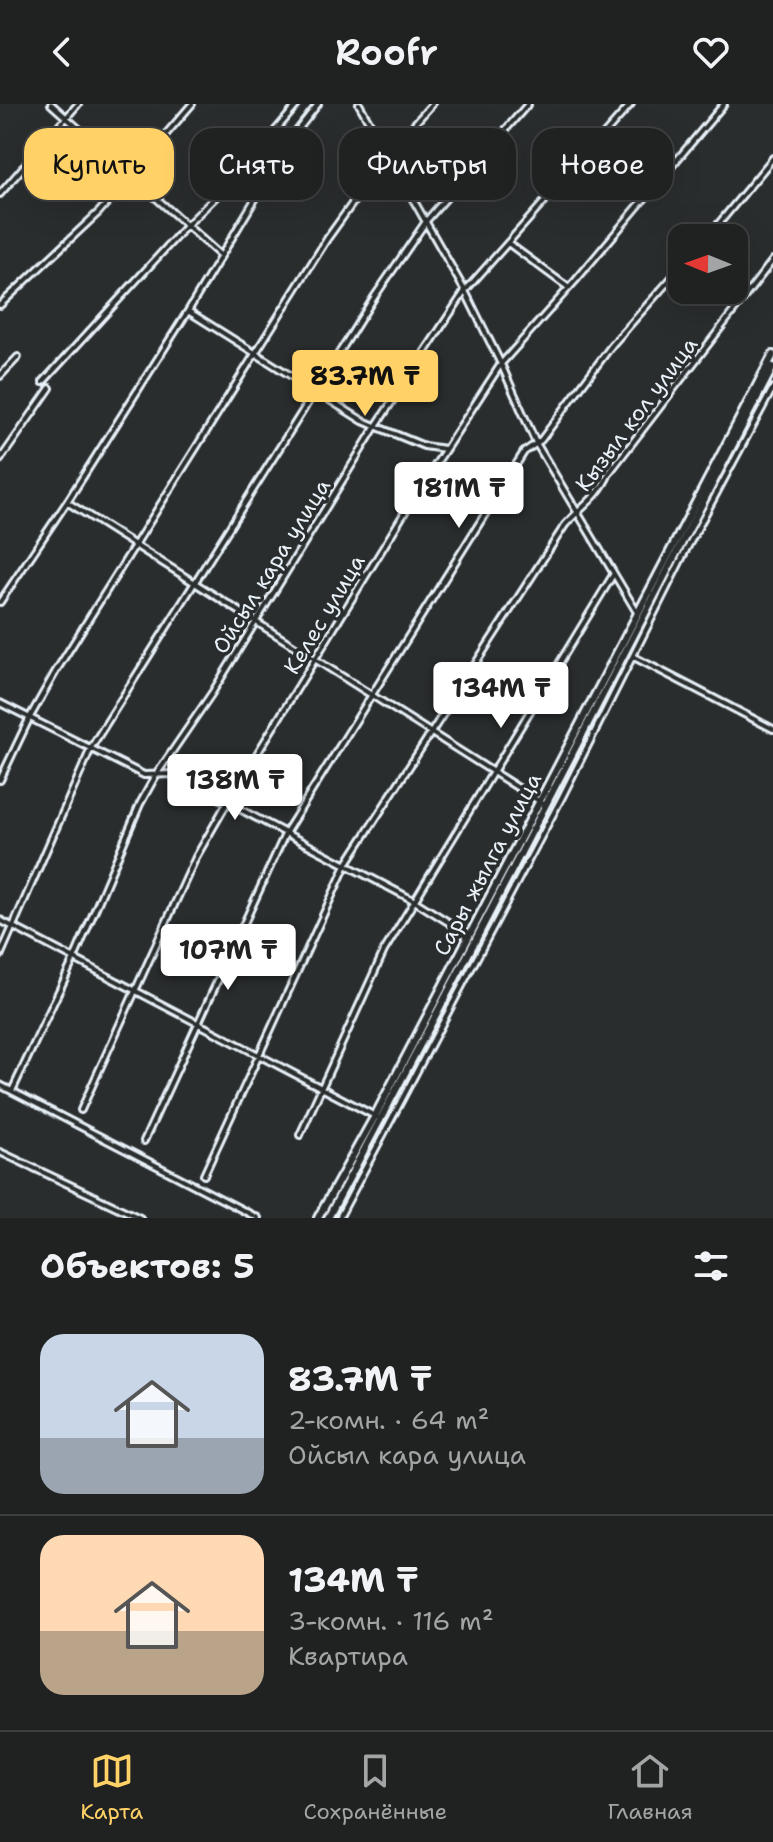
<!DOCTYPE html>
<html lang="ru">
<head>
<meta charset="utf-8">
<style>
  body { margin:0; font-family:"Shantell Sans",sans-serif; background:#282a2a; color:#f1f3f6; height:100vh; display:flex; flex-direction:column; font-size:30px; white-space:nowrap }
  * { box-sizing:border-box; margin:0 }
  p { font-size:26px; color:#a2a4a5 }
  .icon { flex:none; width:44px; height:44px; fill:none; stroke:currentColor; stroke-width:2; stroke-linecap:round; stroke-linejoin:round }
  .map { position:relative; height:1114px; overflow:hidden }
  .details { display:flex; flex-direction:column; background:#202222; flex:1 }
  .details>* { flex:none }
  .guide { position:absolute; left:24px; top:24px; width:726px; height:72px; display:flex; gap:16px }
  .needle { width:52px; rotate:271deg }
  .buttons { position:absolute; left:668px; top:120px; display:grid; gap:16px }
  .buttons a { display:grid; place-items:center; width:80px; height:80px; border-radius:16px; background:#202222; box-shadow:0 8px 32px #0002,0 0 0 2px #3d3f40; font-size:40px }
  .price { position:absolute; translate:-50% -68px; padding:0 18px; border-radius:8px; background:#fff; color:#222; font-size:26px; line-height:52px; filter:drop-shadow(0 2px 4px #0008) }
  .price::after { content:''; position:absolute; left:50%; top:48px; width:24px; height:18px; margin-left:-12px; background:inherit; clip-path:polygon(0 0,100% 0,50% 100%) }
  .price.active { background:#ffd166; color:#111 }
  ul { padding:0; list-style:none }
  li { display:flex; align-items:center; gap:24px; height:200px; padding:0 40px }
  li+li { border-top:2px solid #3d3f40 }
  li span { display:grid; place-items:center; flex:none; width:224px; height:160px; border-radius:24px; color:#555 }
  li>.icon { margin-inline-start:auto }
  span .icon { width:96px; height:96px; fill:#fffc; stroke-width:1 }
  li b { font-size:34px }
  h2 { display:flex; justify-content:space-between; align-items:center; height:96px; padding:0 40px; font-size:34px }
  .chip { padding:0 28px; border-radius:24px; background:#202222; box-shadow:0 8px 32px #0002,0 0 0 2px #3d3f40; font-size:28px; line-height:72px }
  .chip.active { background:#ffd166; color:#111 }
  header { display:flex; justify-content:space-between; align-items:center; height:104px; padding:0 40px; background:#202222; font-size:36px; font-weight:600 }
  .tab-bar { display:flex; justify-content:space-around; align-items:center; height:112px; border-top:2px solid #3d3f40; background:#202222; font-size:22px; color:#a2a4a5 }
  .tab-bar a { display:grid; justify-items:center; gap:4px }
  .tab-bar .active { color:#ffd166 }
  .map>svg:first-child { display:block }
</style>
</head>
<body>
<header><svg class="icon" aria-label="back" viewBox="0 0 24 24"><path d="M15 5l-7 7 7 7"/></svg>Roofr<svg class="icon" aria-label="heart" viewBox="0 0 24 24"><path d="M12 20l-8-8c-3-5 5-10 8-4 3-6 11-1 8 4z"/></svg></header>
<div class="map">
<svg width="773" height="1114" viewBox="0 0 773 1114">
  <rect width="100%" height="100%" fill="#2a2d2e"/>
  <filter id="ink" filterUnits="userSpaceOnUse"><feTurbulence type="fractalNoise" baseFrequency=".0125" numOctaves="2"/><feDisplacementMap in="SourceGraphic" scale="16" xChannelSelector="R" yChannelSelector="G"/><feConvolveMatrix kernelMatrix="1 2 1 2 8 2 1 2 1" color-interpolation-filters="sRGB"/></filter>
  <g filter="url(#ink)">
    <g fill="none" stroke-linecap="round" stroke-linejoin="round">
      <defs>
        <path id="minor" d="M51,0L221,152
          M359,0L465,187L501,260L536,339L638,510
          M0,90L78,0
          M707,134L773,54
          M508,139L569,184
          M0,201L99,108L192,0
          M188,207L363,317L424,342L445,345
          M0,272L18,253
          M43,278L187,121L236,73L298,0
          M0,356L50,284
          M67,398L542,699
          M0,498L67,398L188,207L293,32L318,0
          M634,553L773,625
          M0,599L144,671L173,670L413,796L461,826L467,835
          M0,676L30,613L56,567L327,135L387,51L432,0
          M0,816L377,1013
          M0,852L92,642L375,192L427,116L528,0
          M0,981L258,1114
          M12,987L74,855L140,700L156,671L212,589L374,325L465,187L631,0
          M81,1006L196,753L227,699L408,403L501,260L576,176L724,0
          M300,1031L384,847L613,471
          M144,1037L286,728L524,348L541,336L612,241L682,162
          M0,1048L140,1114
          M204,1071L347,759L565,421C581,403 599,393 609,369L773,156
          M339,1114L562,693L686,446L773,284"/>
        <path id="secondary" d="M318,1114L375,1012L773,251
          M328,1114L473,841L773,263"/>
      </defs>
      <use href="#minor" stroke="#e8f1f8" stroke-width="10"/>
      <use href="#secondary" stroke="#e8f1f8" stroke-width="12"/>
      <use href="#minor" stroke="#2a2d2e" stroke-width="4"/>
      <use href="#secondary" stroke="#2a2d2e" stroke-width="6"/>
    </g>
  </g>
  <g text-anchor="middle" stroke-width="7" stroke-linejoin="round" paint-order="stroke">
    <g font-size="22" fill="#e8f1f8" stroke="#2a2d2e">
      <text transform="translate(636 310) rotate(-53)" y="8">Кызыл кол улица</text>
      <text transform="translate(271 462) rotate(-58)" y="8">Ойсыл кара улица</text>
      <text transform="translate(324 510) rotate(-59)" y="8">Келес улица</text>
      <text transform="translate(487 760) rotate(-62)" y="8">Сары жылга улица</text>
    </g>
  </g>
</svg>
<div class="buttons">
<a><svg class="needle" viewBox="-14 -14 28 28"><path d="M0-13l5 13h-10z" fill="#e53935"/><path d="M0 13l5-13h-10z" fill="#a2a4a5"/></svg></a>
</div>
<b class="price active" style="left:365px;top:314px">83.7M ₸</b>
<b class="price" style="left:459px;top:426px">181M ₸</b>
<b class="price" style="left:501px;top:626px">134M ₸</b>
<b class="price" style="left:235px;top:718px">138M ₸</b>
<b class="price" style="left:228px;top:888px">107M ₸</b>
<div class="guide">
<a class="chip active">Купить</a>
<a class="chip">Снять</a>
<a class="chip">Фильтры</a>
<a class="chip">Новое</a>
</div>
</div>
<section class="details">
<h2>Объектов: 5<svg class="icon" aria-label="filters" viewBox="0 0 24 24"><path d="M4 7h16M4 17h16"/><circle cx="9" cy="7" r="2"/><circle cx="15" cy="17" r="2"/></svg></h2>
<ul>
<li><span style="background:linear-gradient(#c9d6e8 65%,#9aa5b1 0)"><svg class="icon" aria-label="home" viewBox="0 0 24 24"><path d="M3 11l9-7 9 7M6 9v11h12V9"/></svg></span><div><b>83.7M ₸</b><p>2-комн. · 64 m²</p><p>Ойсыл кара улица</p></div></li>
<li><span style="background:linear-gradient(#ffd9b3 60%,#b9a48a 0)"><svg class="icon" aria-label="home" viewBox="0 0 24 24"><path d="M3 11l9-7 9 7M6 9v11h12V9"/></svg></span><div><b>134M ₸</b><p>3-комн. · 116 m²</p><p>Квартира</p></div></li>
</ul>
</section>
<nav class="tab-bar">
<a class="active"><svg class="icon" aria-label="map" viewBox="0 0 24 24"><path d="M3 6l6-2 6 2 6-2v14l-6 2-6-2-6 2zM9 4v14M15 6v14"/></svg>Карта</a>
<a><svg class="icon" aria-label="saved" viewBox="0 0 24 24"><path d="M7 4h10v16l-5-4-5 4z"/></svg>Сохранённые</a>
<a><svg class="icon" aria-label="home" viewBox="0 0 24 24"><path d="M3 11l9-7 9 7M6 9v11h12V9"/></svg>Главная</a>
</nav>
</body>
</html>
